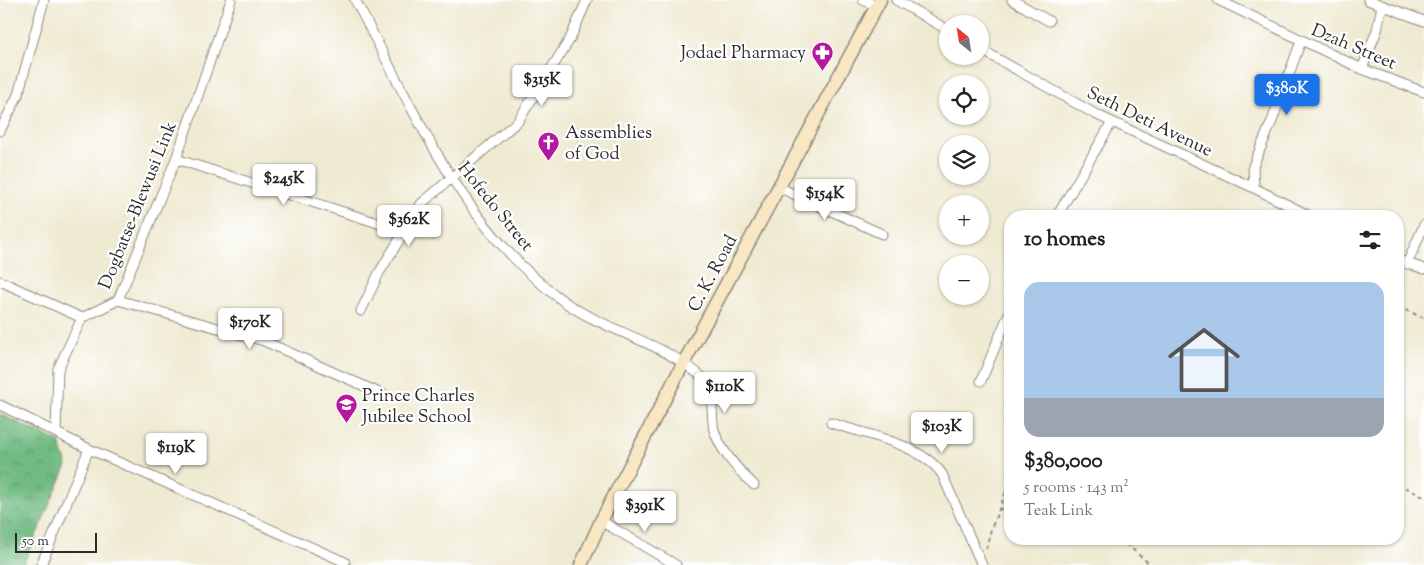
<!DOCTYPE html>
<html lang="en">
<head>
<meta charset="utf-8">
<style>
  body { margin:0; font-family:"Sorts Mill Goudy",serif; background:#f6f6f6; color:#222; height:100vh; display:flex; flex-direction:column; font-size:19px; white-space:nowrap }
  * { box-sizing:border-box; margin:0 }
  p { font-size:16px; color:#767676 }
  .icon { flex:none; width:28px; height:28px; fill:none; stroke:currentColor; stroke-width:2; stroke-linecap:round; stroke-linejoin:round }
  .map { position:relative; flex:1; overflow:hidden }
  .sheet { position:absolute; left:1004px; top:210px; width:400px; height:335px; display:flex; flex-direction:column; background:#fff; border-radius:20px; box-shadow:0 1px 4px #0004 }
  .sheet>* { flex:none }
  .needle { width:32px; rotate:330deg }
  .buttons { position:absolute; left:939px; top:15px; display:grid; gap:10px }
  .buttons a { display:grid; place-items:center; width:50px; height:50px; border-radius:50%; background:#fff; box-shadow:0 1px 4px #0004; font-size:25px }
  .scale { position:absolute; left:15px; bottom:12px; width:82px; box-sizing:border-box; padding-left:5px; border:2px solid #2b2b2b; border-top:0; font-size:14px; line-height:18px; white-space:nowrap; color:#2b2b2b; -webkit-text-stroke:4px #fff; paint-order:stroke }
  .price { position:absolute; translate:-50% -42px; padding:0 11px; border-radius:5px; background:#fff; color:#222; font-size:16px; line-height:32px; filter:drop-shadow(0 1px 2px #0008) }
  .price::after { content:''; position:absolute; left:50%; top:30px; width:15px; height:11px; margin-left:-8px; background:inherit; clip-path:polygon(0 0,100% 0,50% 100%) }
  .price.active { background:#1a73e8; color:#fff }
  ul { padding:0; list-style:none }
  li { display:grid; align-content:center; gap:10px; height:265px; padding:0 20px }
  li span { display:grid; place-items:center; height:155px; border-radius:15px; color:#555 }
  li>.icon { margin-inline-start:auto }
  span .icon { width:90px; height:90px; fill:#fffc; stroke-width:1 }
  li b { font-size:21px }
  h2 { display:flex; justify-content:space-between; align-items:center; height:60px; padding:0 20px; font-size:21px }
  .map>svg:first-child { display:block }
</style>
</head>
<body>
<div class="map">
<svg width="1424" height="565" viewBox="0 0 1424 565">
  <defs>
    <pattern id="forest-crowns" width="20" height="18" patternUnits="userSpaceOnUse" patternTransform="scale(1.25)"><rect width="20" height="18" fill="#71bb82"/><path d="M2 6a3 3 0 1 1 6 0M12 15a3 3 0 1 1 6 0" fill="none" stroke="#5d986b"/></pattern>
  </defs>
  <rect width="100%" height="100%" fill="#fff"/>
  <filter id="ink" filterUnits="userSpaceOnUse"><feTurbulence type="fractalNoise" baseFrequency=".02" numOctaves="2"/><feDisplacementMap in="SourceGraphic" scale="10" xChannelSelector="R" yChannelSelector="G"/><feConvolveMatrix kernelMatrix="1 2 1 2 8 2 1 2 1" color-interpolation-filters="sRGB"/></filter>
  <filter id="wash" filterUnits="userSpaceOnUse"><feTurbulence type="fractalNoise" baseFrequency=".0096" numOctaves="4" result="noise"/><feDisplacementMap in="SourceGraphic" scale="20" xChannelSelector="R" yChannelSelector="G"/><feGaussianBlur stdDeviation="1.12" result="paint"/><feColorMatrix in="noise" values="0 0 0 0 0 0 0 0 0 0 0 0 0 0 0 0 0 1.4 0 .05"/><feComposite in="paint" operator="in"/></filter>
  <g filter="url(#wash)">
    <rect width="100%" height="100%" fill="#efead2"/>
    <path fill="url(#forest-crowns)" stroke="#4e7356" d="M0,414L59,442L67,465L23,565H0Z"/>
  </g>
  <g filter="url(#ink)">
    <g fill="none" stroke-linecap="round" stroke-linejoin="round">
      <defs>
        <path id="street" d="M355,0C413,107 462,230 566,303C608,332 668,344 705,380C714,388 711,419 714,430C721,452 738,470 754,485
          M863,0L877,6
          M896,0L948,30
          M1012,0L1049,21
          M1218,0L1362,69L1424,92
          M1368,0L1424,21
          M980,49L1095,114L1254,188L1310,216
          M1362,69L1377,30L1382,6
          M0,131L18,95L44,0
          M176,159L375,222L402,234
          M778,187L882,234
          M1254,188L1253,166L1272,121L1301,41
          M1057,216L1112,122
          M1398,260L1424,269
          M1407,264L1424,225
          M0,281L82,318
          M118,300L264,341L384,395
          M361,311L379,273L421,204L518,121L570,39L587,0
          M981,381L1010,311
          M0,405L89,449L345,562
          M831,423C865,434 921,444 942,474L982,565
          M56,432L58,369L82,318L118,300L176,159L231,0
          M601,521L676,565
          M41,565L89,449"/>
        <path id="secondary" d="M581,565L601,521L683,364L880,0"/>
      </defs>
      <use href="#street" stroke="#8d8a7e" stroke-width="11"/>
      <use href="#secondary" stroke="#8d8a7e" stroke-width="15"/>
      <path stroke="#8d8a7e" stroke-width="2" stroke-dasharray="4 4" stroke-linecap="butt" d="M1398,307L1424,318
        M1398,484L1424,497
        M1000,509L1010,510
        M1120,539L1151,565
        M986,549L991,529L1010,482"/>
      <use href="#street" stroke="#fff" stroke-width="9"/>
      <use href="#secondary" stroke="#f9e7c3" stroke-width="12"/>
    </g>
  </g>
  <defs>
    <symbol id="pharmacy-pin" viewBox="-11 -11 22 30"><path d="M0 17L-7.5 6A9.5 9.5 0 1 1 7.5 6Z" fill="#b5179e" stroke="#fff"/><path d="M-2-6h4v4h4v4h-4v4h-4v-4h-4v-4h4Z" fill="#fff"/></symbol>
    <symbol id="church-pin" viewBox="-11 -11 22 30"><path d="M0 17L-7.5 6A9.5 9.5 0 1 1 7.5 6Z" fill="#b5179e" stroke="#fff"/><path d="M-1.2-6h2.4v3.5h3.3v2.4h-3.3V6h-2.4V-.1h-3.3v-2.4h3.3Z" fill="#fff"/></symbol>
    <symbol id="school-pin" viewBox="-11 -11 22 30"><path d="M0 17L-7.5 6A9.5 9.5 0 1 1 7.5 6Z" fill="#b5179e" stroke="#fff"/><path d="M0-5L7-2L0 1L-7-2ZM-4 1L0 2.5L4 1V4Q0 6-4 4Z" fill="#fff"/></symbol>
  </defs>
  <g fill-rule="evenodd">
    <use href="#pharmacy-pin" x="810" y="40" width="25" height="34"/>
    <use href="#church-pin" x="536" y="130" width="25" height="34"/>
    <use href="#school-pin" x="334" y="392" width="25" height="34"/>
  </g>
  <g text-anchor="middle" stroke-width="4.5" stroke-linejoin="round" paint-order="stroke">
    <g font-size="18" fill="#2b2b2b" stroke="#fff">
      <text transform="translate(1354 46) rotate(23)" y="6">Dzah Street</text>
      <text transform="translate(1150 121) rotate(26)" y="6">Seth Deti Avenue</text>
      <text transform="translate(137 205) rotate(-68)" y="6">Dogbatse-Blewusi Link</text>
      <text transform="translate(496 206) rotate(51)" y="6">Hofedo Street</text>
      <text transform="translate(712 273) rotate(-62)" y="6">C. K. Road</text>
    </g>
    <g font-size="18" fill="#2b2b2b" stroke="#fff" text-anchor="start">
      <text x="806" y="58" text-anchor="end">Jodael Pharmacy</text>
      <text x="565" y="138">Assemblies<tspan x="565" dy="21">of God</tspan></text>
      <text x="362" y="401">Prince Charles<tspan x="362" dy="21">Jubilee School</tspan></text>
    </g>
  </g>
</svg>
<div class="buttons">
<a><svg class="needle" viewBox="-14 -14 28 28"><path d="M0-13l5 13h-10z" fill="#e53935"/><path d="M0 13l5-13h-10z" fill="#767676"/></svg></a>
<a><svg class="icon" aria-label="locate" viewBox="0 0 24 24"><circle cx="12" cy="12" r="6"/><path d="M12 2v4M12 18v4M2 12h4M18 12h4"/></svg></a>
<a><svg class="icon" aria-label="layers" viewBox="0 0 24 24"><path d="M12 4l9 5-9 5-9-5zM3 14l9 5 9-5"/></svg></a>
<a>+</a>
<a>−</a>
</div>
<div class="scale">50 m</div>
<b class="price" style="left:542px;top:107px">$315K</b>
<b class="price active" style="left:1287px;top:116px">$380K</b>
<b class="price" style="left:284px;top:206px">$245K</b>
<b class="price" style="left:825px;top:221px">$154K</b>
<b class="price" style="left:409px;top:247px">$362K</b>
<b class="price" style="left:250px;top:350px">$170K</b>
<b class="price" style="left:725px;top:414px">$110K</b>
<b class="price" style="left:942px;top:454px">$103K</b>
<b class="price" style="left:176px;top:475px">$119K</b>
<b class="price" style="left:645px;top:533px">$391K</b>
<section class="sheet">
<h2>10 homes<svg class="icon" aria-label="filters" viewBox="0 0 24 24"><path d="M4 7h16M4 17h16"/><circle cx="9" cy="7" r="2"/><circle cx="15" cy="17" r="2"/></svg></h2>
<ul>
<li><span style="background:linear-gradient(#a9c7e8 75%,#9aa5b1 0)"><svg class="icon" aria-label="home" viewBox="0 0 24 24"><path d="M3 11l9-7 9 7M6 9v11h12V9"/></svg></span><div><b>$380,000</b><p>5 rooms · 143 m²</p><p>Teak Link</p></div></li>
</ul>
</section>
</div>
</body>
</html>
